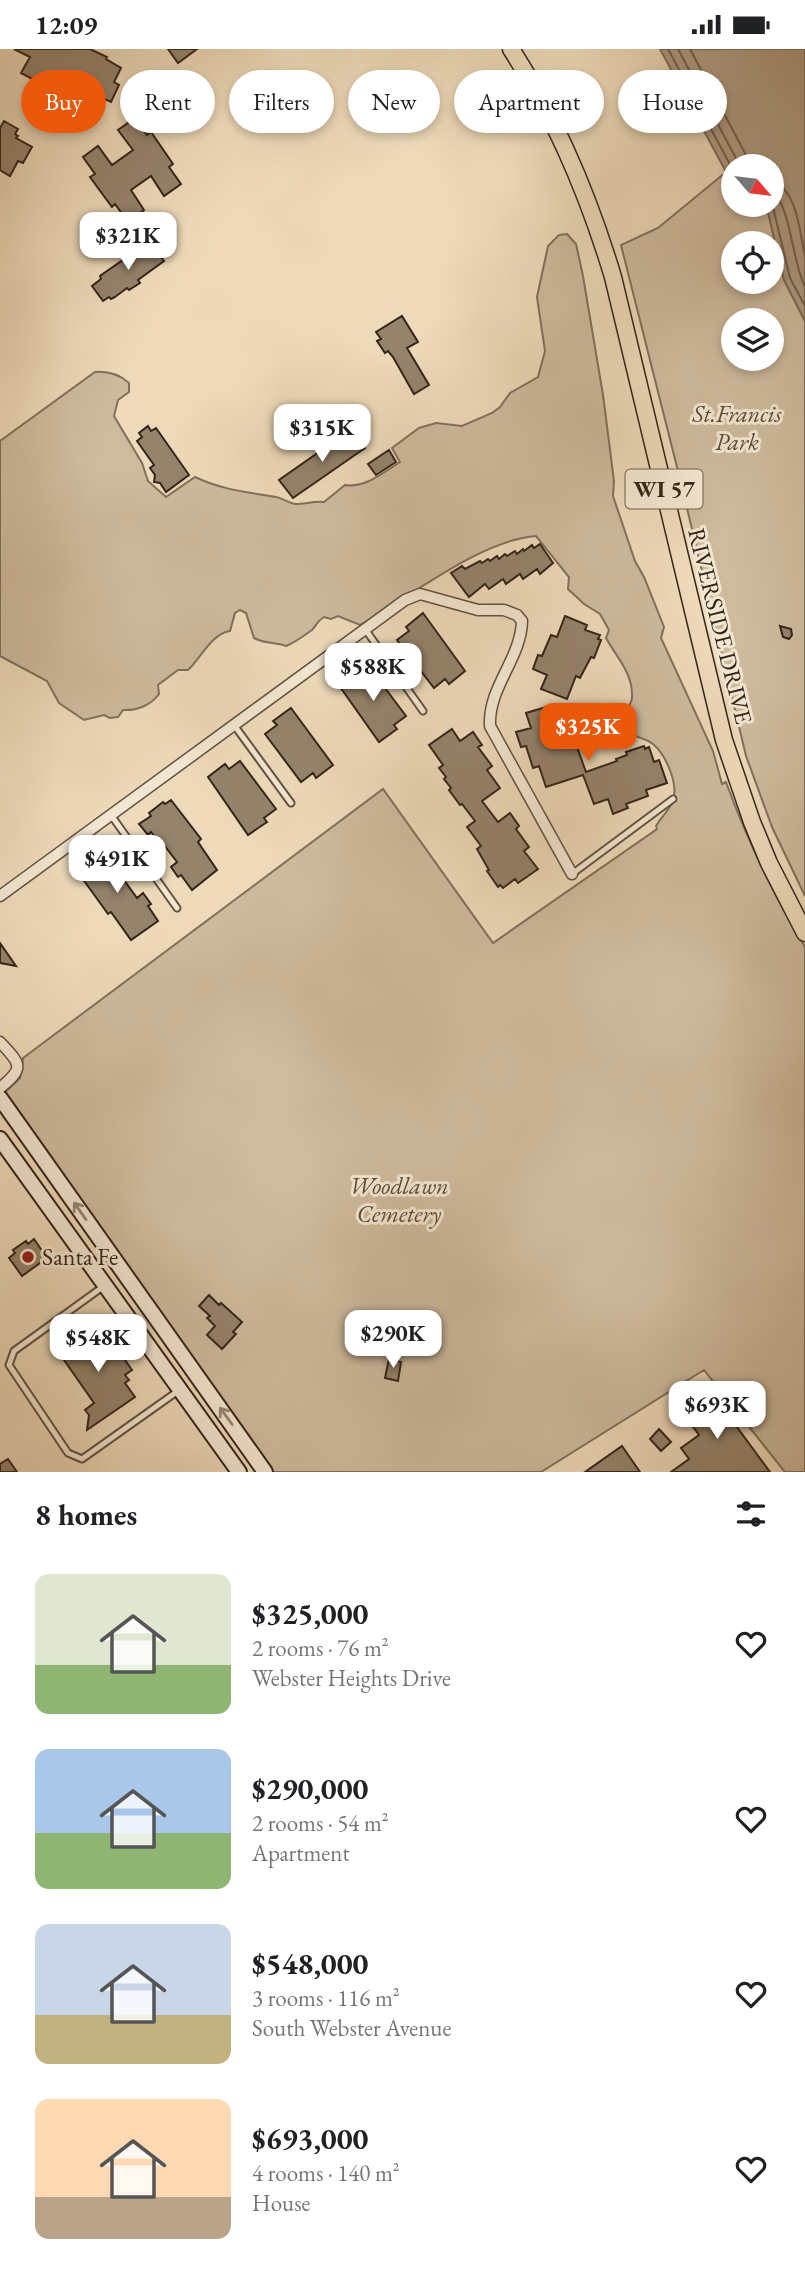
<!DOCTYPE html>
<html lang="en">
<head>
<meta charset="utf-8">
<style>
  body { margin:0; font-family:"EB Garamond",serif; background:#f6f6f6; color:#202124; height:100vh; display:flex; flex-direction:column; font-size:26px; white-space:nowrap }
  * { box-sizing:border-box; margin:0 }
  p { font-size:23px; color:#757577 }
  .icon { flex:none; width:38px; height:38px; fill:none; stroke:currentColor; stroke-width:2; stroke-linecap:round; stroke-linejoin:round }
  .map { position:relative; height:1423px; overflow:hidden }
  .panel { display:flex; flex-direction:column; background:#fff; flex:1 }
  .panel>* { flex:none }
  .guide { position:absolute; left:21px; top:21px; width:763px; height:63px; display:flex; gap:14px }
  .needle { width:46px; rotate:118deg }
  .controls { position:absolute; left:721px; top:105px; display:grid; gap:14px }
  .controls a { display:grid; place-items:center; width:63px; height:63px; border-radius:50%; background:#fff; box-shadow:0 4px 10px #0003; font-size:35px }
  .price { position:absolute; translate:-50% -60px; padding:0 16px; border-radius:14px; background:#fff; color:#222; font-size:23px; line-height:46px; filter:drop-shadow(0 2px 4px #0008) }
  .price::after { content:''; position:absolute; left:50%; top:42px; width:21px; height:16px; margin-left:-10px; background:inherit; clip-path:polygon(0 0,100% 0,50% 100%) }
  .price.current { background:#ea580c; color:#fff }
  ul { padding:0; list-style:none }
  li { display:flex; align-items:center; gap:21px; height:175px; padding:0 35px }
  li span { display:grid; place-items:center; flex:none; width:196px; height:140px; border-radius:14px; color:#555 }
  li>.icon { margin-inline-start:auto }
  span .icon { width:84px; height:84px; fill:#fffc; stroke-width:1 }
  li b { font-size:30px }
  h2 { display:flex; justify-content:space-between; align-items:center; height:84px; padding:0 35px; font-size:30px }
  .pill { padding:0 24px; border-radius:32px; background:#fff; box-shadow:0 4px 10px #0003; font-size:24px; line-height:63px }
  .pill.current { background:#ea580c; color:#fff }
  .status { display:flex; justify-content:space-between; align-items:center; height:49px; padding:0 35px; background:#fff; direction:ltr }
  .status svg { height:19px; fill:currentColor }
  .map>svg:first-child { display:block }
</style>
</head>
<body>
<div class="status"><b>12:09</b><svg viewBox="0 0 49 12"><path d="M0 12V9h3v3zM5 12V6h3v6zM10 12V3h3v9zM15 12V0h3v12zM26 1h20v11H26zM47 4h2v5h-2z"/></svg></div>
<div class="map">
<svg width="805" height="1423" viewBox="0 0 805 1423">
  <rect width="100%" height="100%" fill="#eedaba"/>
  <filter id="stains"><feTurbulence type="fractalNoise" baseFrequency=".00286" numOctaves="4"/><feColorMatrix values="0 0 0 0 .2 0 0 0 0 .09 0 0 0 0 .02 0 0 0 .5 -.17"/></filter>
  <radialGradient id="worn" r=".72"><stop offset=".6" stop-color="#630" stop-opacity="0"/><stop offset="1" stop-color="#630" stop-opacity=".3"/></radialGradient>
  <path fill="#cebb9e" stroke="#81705b" stroke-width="2" fill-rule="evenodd" d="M726,123L733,130V156H763L767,158L784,231L805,272V847L772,778L746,707L681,434L621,196L658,179ZM733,194H772V233H733ZM733,271H772V310H733Z
    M567,185L576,195L583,227L603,346L614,432L613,447L635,512L644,528L664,578L661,589L713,702L722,735L726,733C747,791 773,845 805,898V1423H785L704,1321L541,1423H258L0,1048L20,1029L23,1009L383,740L493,894L657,780L656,777C661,769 668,762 672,754C680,737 666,706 653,695C643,687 627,689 624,673C622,663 632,657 632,648C633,624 617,609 606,589L609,581L600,565L584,555L568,540L569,528L536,487C480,491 409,549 360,576L338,567L331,570L324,568C317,572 317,576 312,581C305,586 294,594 286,597C275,593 265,595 254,589L246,564L240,561L235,564L230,582C211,585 201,609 188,621H178L158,636L159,645C151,656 137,662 123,661L118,668L110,669L104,666L84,671L59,654L47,632L0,607V392L95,323C109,322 119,325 129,334V343L118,351L114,367L142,414L148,432L166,448L195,428C222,441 247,443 276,448C283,449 289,455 296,455C305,455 314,452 324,453L345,436C365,439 383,424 400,413L392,399L419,379L436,374L462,377L492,364L500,358L510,344L538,328L545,302L537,248L548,197L559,186Z"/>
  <path fill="#af9c83" stroke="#7e6c58" stroke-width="2" d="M660,0H805V272L784,231L767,159L763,156H772V117H733V130L726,123Z"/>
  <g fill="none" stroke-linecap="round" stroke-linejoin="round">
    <path stroke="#72604e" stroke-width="2" d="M668,0L733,121
      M678,0L738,113L743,117
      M690,0L746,106L756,117
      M772,131C798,143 799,181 805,207
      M772,142C791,157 792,213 805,238
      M772,154L790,229L805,257"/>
  </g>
  <path fill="#95836c" stroke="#342518" stroke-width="2" d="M14,0H90L107,8L106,10L121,19L114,33L119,36L111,53L94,45L89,48L66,36L65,38H61L46,30L45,33L42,32L40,34L21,24L30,8Z
    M168,0H197L178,14Z
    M135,69L147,86L151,83L173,115L169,118L181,135L164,147L151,127L131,141L144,161L128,173L115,155L112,158L90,128L95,125L83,108L98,97L112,116L133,101L118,81Z
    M4,72L18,80L15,85L18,87L16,89L32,98L23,114L18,112L10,127L0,121V79Z
    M150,192L164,212L138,231L140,234L129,241L127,239L115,248L111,250L109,248L103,252L92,237L101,230L100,227Z
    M402,267L418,293L407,299L429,336L414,345L393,308L388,302L385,304L377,292L381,290L376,283Z
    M148,377L151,382L156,379L189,426L166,443L160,434L154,433L155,426L150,419L154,416L137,392L142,388L139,384Z
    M352,380L365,399L293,449L279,431Z
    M389,401L396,413L376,426L368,415Z
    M540,495L553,514L540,525L537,520L523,530L520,525L506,535L503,530L489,540L485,535L469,548L451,524L462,517L465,520L480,512L482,514L488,510L490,512L497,507L499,510L505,505L507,507L515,502L517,505L523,500L524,502L532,496L534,499Z
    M423,564L465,622L449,635L445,630L434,639L397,591L409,582L406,578Z
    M565,567L587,576L585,581L600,586L598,590L601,591L594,609L591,608L580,629L576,627L567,650L541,640L547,626L533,620L538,606L542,607L551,586L557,588Z
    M780,577L791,580L792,586L789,590L783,588Z
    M370,619L406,667L394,676L397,680L379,693L338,635L355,622L358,627Z
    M553,656L560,679L565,677L574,699L577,698L586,723L617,712L616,710L627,706L626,703L644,697L645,700L649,698L654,713L659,711L667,734L646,741L648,747L626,755L628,759L613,765L608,750L594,755L583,726L546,738L539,717L533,719L526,697L521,698L516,683L531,679L526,664Z
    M291,659L333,716L316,729L313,724L301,733L265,685L277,676L273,672Z
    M452,680L460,692L473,683L482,696L478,698L492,717L487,721L500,739L482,752L498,773L510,764L519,777L516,780L529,798L524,802L538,820L518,834L515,830L503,839L500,836L498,838L487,822L489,821L477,800L481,797L467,778L475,772L462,755L460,756L449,741L451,739L444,730L446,728L439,719L443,716L429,696Z
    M240,712L276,760L264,769L267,773L248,786L208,728L225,715L229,720Z
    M171,751L201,790L198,793L217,821L192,841L181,826L178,828L171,818L177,813L164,796L162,797L151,783L148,786L139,775L151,767L149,764L163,753L165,755Z
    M112,801L121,812L116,816L126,829L124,831L137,849L143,844L151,855L148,857L158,872L131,891L111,863L108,865L77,822L98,805L101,809Z
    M0,894L16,917L0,914Z
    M34,1190L47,1209L22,1227L9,1209L15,1204L13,1201L26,1192L28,1195Z
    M209,1246L219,1256L221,1254L242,1273L233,1283L236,1285L222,1300L207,1286L215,1277L207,1269L210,1267L199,1257Z
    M90,1277L111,1306L118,1301L132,1321L125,1326L129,1331L125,1334L135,1348L87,1381L89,1366L85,1361L94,1354L57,1301Z
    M389,1310L401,1313L398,1332L385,1329Z
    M703,1343L711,1355L722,1347L732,1359L726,1363L770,1423H671L689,1410L681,1399L699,1386L680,1360Z
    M659,1380L671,1393L661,1402L650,1390Z
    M622,1397L640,1423H585Z
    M8,1410L17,1423H0V1415Z"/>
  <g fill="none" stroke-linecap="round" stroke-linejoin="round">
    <defs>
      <path id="service" d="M365,580L423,662
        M234,676L291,754
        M111,766L177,859
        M572,825L673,750
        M104,1237L14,1302L9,1316L68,1404L82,1410L178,1342"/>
      <path id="minor" d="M0,847L405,551L420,545L478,561H504L517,566L522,572C521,610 488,638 490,677L572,825
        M0,993C20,1015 26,1018 0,1039"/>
      <path id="secondary" d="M0,1049L265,1423
        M0,1090L239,1423"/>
      <path id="primary" d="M511,0C557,71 589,148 613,228L724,691L752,773L769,814L805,884"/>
    </defs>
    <use href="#service" stroke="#625240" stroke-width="9"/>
    <use href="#minor" stroke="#625240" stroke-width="13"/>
    <use href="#secondary" stroke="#342518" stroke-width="18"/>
    <use href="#primary" stroke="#342518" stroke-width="19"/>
    <use href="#service" stroke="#f4e7d2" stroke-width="5"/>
    <use href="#minor" stroke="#f4e7d2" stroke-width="10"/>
    <use href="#secondary" stroke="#f4e7d2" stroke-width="14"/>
    <use href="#primary" stroke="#eedaba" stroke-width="16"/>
  </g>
  <defs><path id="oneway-shaft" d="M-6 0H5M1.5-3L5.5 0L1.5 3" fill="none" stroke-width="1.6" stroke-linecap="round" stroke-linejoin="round" transform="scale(1.75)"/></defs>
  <g stroke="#948675">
    <use href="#oneway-shaft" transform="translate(80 1162) rotate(-125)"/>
    <use href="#oneway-shaft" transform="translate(226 1367) rotate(-126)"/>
  </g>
  <circle fill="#8f2418" stroke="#f4e7d2" stroke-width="2.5" cx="28" cy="1208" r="7"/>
  <g text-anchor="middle" stroke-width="6" stroke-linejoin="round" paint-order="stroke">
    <rect fill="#f4e7d2" stroke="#6e5f50" stroke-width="2" x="625.5" y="420.5" width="77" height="39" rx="5"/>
    <g font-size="23" font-weight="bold" fill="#342518">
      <text x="664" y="448">WI 57</text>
    </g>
    <g font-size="24" font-style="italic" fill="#5a4a3a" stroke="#f4e7d2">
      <text x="737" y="373">St.Francis<tspan x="737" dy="28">Park</tspan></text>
      <text x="399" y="1145">Woodlawn<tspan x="399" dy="28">Cemetery</tspan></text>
    </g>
    <g font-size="24" fill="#342518" stroke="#f4e7d2">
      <text transform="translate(720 577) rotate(76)" y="8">RIVERSIDE DRIVE</text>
    </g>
    <g font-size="24" fill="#342518" stroke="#f4e7d2" text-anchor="start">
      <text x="42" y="1216">Santa Fe</text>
    </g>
  </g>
  <rect width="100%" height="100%" filter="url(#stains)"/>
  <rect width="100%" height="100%" fill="url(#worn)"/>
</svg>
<div class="controls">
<a><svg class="needle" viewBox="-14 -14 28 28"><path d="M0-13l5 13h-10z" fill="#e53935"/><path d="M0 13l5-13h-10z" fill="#757577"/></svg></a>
<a><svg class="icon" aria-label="locate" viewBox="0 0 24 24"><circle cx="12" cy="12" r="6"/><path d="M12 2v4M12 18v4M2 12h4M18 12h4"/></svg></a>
<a><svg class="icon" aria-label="layers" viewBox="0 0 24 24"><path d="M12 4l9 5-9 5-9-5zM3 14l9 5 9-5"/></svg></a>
</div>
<b class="price" style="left:128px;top:223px">$321K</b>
<b class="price" style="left:322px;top:415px">$315K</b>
<b class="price" style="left:373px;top:654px">$588K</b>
<b class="price current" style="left:588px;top:714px">$325K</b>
<b class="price" style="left:117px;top:846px">$491K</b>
<b class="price" style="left:393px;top:1321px">$290K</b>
<b class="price" style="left:98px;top:1325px">$548K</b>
<b class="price" style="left:717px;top:1392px">$693K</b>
<div class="guide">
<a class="pill current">Buy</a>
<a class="pill">Rent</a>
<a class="pill">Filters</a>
<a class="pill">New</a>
<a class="pill">Apartment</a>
<a class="pill">House</a>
</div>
</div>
<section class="panel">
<h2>8 homes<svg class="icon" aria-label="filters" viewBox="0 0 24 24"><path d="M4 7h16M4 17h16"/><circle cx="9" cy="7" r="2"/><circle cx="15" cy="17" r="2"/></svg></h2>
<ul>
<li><span style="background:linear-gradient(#dfe7d0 65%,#8fb573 0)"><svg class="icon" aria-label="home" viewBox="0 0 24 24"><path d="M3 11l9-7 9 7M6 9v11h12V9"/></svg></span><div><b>$325,000</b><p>2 rooms · 76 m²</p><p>Webster Heights Drive</p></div><svg class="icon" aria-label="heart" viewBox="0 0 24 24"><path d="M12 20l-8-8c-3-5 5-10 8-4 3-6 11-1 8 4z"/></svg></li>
<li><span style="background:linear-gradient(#a9c7e8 60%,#8fb573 0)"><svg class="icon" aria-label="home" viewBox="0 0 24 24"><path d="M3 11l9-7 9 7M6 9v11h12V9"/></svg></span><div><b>$290,000</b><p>2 rooms · 54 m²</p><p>Apartment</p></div><svg class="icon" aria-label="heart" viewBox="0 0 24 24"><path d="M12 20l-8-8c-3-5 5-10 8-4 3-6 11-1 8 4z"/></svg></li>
<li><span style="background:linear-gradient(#c9d6e8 65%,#c2b280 0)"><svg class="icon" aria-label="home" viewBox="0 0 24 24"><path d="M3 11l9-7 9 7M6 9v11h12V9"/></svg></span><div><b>$548,000</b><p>3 rooms · 116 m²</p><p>South Webster Avenue</p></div><svg class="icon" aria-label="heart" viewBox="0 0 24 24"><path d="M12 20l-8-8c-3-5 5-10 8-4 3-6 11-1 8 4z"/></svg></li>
<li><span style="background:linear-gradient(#ffd9b3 70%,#b9a48a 0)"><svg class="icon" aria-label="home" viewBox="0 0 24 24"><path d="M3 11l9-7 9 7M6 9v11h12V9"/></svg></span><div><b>$693,000</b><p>4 rooms · 140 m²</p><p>House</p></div><svg class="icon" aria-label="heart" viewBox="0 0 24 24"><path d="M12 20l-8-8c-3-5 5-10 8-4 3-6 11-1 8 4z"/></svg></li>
</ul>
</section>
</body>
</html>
